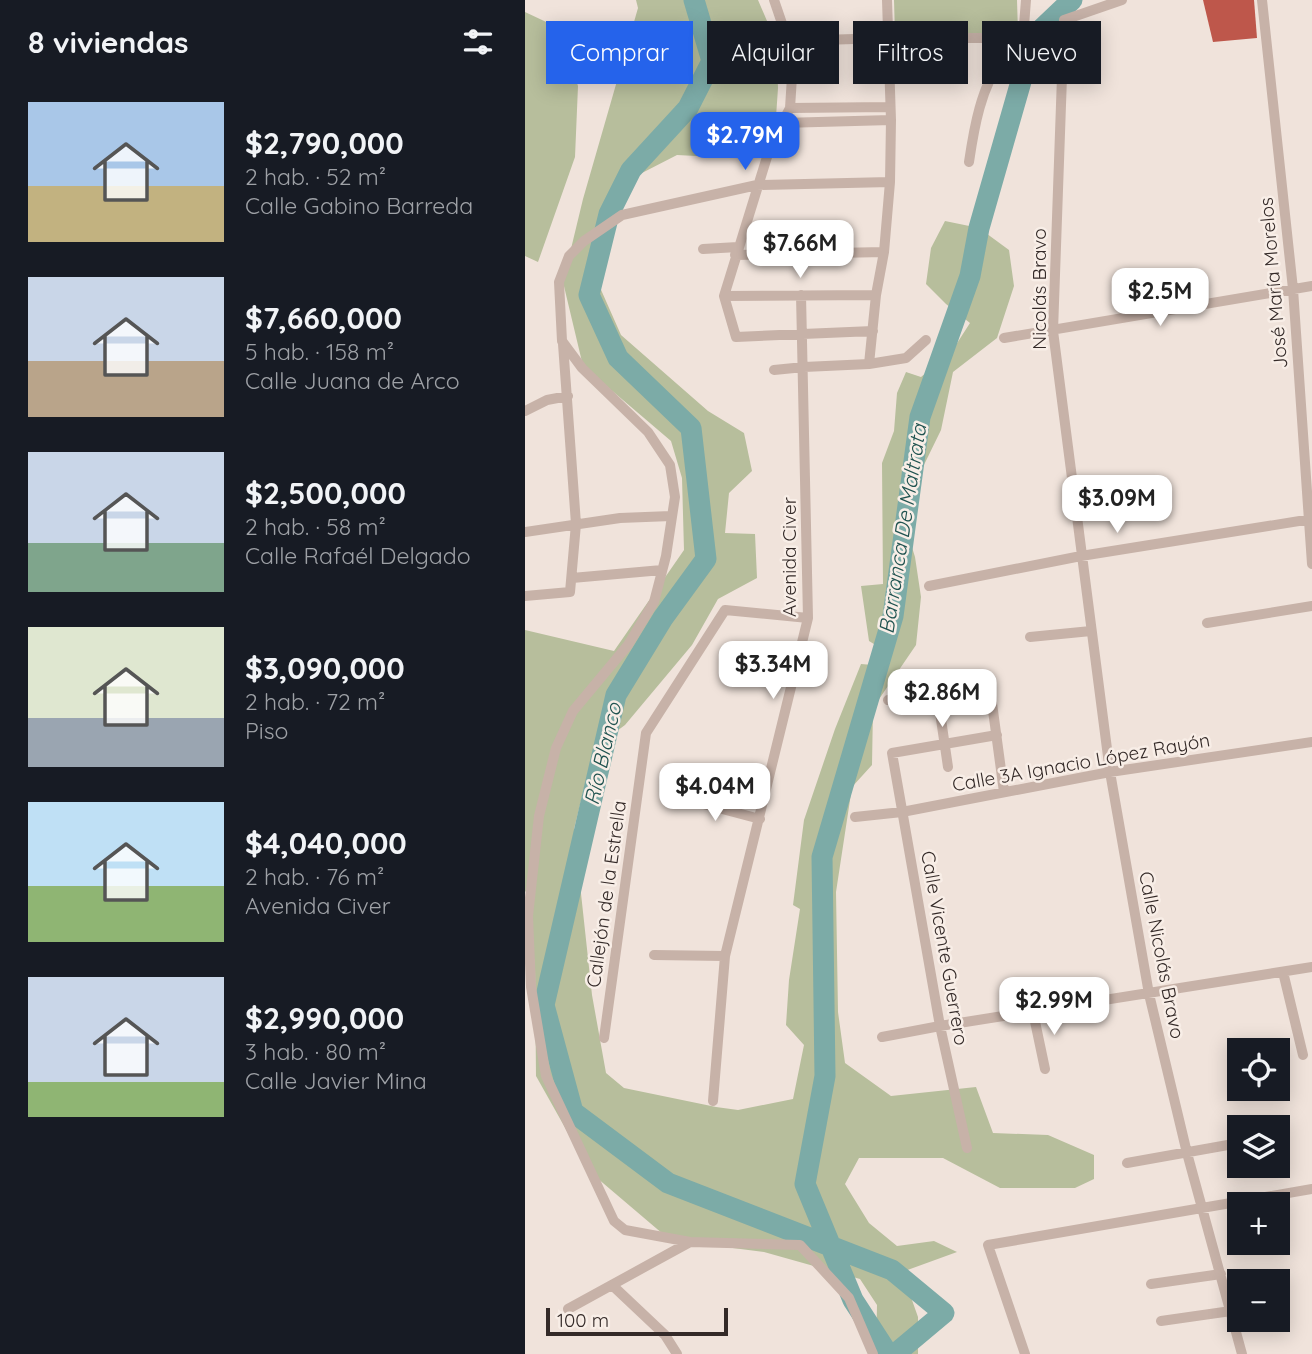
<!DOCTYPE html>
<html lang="es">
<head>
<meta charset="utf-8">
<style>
  body { margin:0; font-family:Quicksand,sans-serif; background:#242831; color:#f1f3f6; height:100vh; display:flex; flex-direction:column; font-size:26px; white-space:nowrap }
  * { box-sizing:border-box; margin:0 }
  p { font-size:23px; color:#9ea1a6 }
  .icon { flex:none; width:38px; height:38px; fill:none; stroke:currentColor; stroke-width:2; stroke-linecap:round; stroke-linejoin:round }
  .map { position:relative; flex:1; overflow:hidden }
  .panel { display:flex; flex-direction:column; background:#171b24; width:525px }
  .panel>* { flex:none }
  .banner { position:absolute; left:21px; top:21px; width:660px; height:63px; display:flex; gap:14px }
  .fabs { position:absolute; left:702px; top:1038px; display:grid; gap:14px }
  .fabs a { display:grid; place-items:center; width:63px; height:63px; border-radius:0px; background:#171b24; box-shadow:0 4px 18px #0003; font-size:35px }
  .scale { position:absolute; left:21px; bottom:18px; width:182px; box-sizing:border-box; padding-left:7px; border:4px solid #342a28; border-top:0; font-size:19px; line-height:24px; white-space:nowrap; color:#342a28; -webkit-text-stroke:5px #f8eee7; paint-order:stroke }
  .price { position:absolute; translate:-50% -60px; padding:0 16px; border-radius:14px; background:#fff; color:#222; font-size:23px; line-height:46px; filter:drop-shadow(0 2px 4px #0008) }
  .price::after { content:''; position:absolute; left:50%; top:42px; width:21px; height:16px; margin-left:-10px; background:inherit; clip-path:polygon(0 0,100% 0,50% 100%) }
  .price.on { background:#2563eb; color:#fff }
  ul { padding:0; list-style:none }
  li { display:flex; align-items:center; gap:21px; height:175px; padding:0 28px }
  li span { display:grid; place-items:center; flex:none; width:196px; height:140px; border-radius:0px; color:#555 }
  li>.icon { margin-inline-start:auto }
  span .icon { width:84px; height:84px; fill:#fffc; stroke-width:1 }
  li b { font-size:30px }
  h2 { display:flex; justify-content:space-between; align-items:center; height:84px; padding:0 28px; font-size:30px }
  .tag { padding:0 24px; border-radius:0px; background:#171b24; box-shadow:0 4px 18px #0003; font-size:24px; line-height:63px }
  .tag.on { background:#2563eb; color:#fff }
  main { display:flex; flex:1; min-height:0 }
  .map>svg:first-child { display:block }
</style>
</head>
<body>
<main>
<section class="panel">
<h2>8 viviendas<svg class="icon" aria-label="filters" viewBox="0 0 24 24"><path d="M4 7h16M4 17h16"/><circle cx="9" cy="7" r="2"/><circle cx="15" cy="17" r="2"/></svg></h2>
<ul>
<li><span style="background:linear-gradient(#a9c7e8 60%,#c2b280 0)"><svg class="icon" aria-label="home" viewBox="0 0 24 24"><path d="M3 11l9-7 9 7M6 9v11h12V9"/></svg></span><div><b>$2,790,000</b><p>2 hab. · 52 m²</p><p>Calle Gabino Barreda</p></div></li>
<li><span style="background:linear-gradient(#c9d6e8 60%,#b9a48a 0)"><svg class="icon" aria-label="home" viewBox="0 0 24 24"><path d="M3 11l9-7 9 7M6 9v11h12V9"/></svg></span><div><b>$7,660,000</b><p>5 hab. · 158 m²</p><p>Calle Juana de Arco</p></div></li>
<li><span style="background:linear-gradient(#c9d6e8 65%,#7fa58c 0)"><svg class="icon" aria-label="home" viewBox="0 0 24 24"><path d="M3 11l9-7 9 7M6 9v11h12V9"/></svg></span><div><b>$2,500,000</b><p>2 hab. · 58 m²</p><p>Calle Rafaél Delgado</p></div></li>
<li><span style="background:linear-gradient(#dfe7d0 65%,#9aa5b1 0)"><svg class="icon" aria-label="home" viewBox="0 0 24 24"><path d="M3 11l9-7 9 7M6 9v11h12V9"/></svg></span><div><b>$3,090,000</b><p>2 hab. · 72 m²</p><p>Piso</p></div></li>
<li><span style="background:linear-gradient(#bfe0f5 60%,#8fb573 0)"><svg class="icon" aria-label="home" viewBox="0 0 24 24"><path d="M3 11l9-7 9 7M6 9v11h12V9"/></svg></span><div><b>$4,040,000</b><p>2 hab. · 76 m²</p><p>Avenida Civer</p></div></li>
<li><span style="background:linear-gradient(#c9d6e8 75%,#8fb573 0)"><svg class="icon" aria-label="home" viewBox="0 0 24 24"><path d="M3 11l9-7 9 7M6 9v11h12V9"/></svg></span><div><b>$2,990,000</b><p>3 hab. · 80 m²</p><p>Calle Javier Mina</p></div></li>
</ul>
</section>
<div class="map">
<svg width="787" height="1354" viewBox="0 0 787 1354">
  <rect width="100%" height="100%" fill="#f0e3db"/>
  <path fill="#b7be9c" d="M111,0H233L251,42L253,88L251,117L242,143L209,158L152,155L115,174L77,238L73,283L96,335L183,411L219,433L227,471L204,493L200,533L230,534L232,578L193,599L167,645L100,725L69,748L49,829L67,995L81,1073L99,1088L191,1107L213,1110L268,1099L279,1045L261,1025L264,980L275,909L268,905L279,820L310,729L336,664L348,665L357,649L344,641L336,586L358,584L357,463L369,431L372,393L381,372L396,377L427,351L445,323L421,304L401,284L406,248L420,221L454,228L484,250L489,286L472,338L428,372L416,430L376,512L390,557L396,597L391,645L348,708L347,765L327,787L311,892L313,1012L320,1063L366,1096L451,1087L468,1133L523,1135L569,1155V1179L550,1188H475L418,1158H334L320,1184L344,1223L372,1246L409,1241L432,1252L377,1272L393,1317V1354H351L352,1305L335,1279L239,1252L145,1240L65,1172L11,1076L10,968L2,893L0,891V630L89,651L159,550L157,478L146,441L58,366L38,282L58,199L113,8Z
    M369,0H492L493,33L370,35Z
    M0,12L34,28L53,86L50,157L13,262L0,256Z"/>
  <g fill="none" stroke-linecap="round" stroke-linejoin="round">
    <path stroke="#7caba7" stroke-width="21" d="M169,0L187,61L163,108L106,170L84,214L64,295L93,358L166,428L181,559L138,618L91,695L19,1005L48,1112L143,1183L367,1270L419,1313L370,1354
      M363,1354L328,1300L280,1184L300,1076L297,857L368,616L395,417L445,276L454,228L509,36L547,0"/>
  </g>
  <path fill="#be574b" d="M678,0H729L732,38L688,42Z"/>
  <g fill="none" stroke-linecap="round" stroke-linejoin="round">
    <path stroke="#c7b2a8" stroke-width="10" d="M249,0L263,41L267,77L265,108L246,144L199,296L211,337L348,331
      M597,0L539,20L528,331L585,772L624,994L662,1153L717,1354
      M737,0L768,289L787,564
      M498,38L501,0
      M263,41L362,38H498
      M265,108L365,107
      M257,123L366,120
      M444,162C449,128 456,86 478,58C484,51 491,45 498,38
      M178,249L213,247
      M210,255L359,252
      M199,296L351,295
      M479,338L787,286
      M344,364L351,295L359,252L365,182L366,120L362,0
      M249,370L279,367L344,364L381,358L401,340
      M0,411L22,400L43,396
      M0,532L95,518L146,516
      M47,578L137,570
      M404,586L556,556L787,519
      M0,596L45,592L51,524L38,344
      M682,623L787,606
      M505,637L566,631
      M412,692L423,767
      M363,700L464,681L479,792
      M152,797L235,819
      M330,817L377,812L585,772L787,742
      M129,955L200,956
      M758,972L778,1055
      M508,1012L520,1069
      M357,1037L415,1026L787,967
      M79,1038L121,733L200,610L283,618
      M188,1101L200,956L283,618L276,295
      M442,1148L415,1026L367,753L472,735
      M602,1163L714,1143
      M626,1284L696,1274
      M87,1285L140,1335L152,1354
      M43,1309L165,1242
      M636,1321L706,1311
      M348,1354L324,1298L275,1245L165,1242L100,1230L89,1221L21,1076L6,987L3,916L14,816L31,748L48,711L103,645L129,602L141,556L150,497L145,465L123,432L57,368L37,341L34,282L44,256L59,241L97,215L232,185L365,182
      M500,1354L463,1245L787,1189"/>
  </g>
  <g text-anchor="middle" stroke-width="5" stroke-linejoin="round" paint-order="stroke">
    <g font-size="19" fill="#342a28" stroke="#f8eee7">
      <text transform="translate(748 283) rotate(-95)" y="7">José María Morelos</text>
      <text transform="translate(514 289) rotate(-90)" y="7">Nicolás Bravo</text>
      <text transform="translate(264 557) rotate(-90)" y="7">Avenida Civer</text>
      <text transform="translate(556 762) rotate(-10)" y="7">Calle 3A Ignacio López Rayón</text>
      <text transform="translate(81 894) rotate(-82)" y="7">Callejón de la Estrella</text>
      <text transform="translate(420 948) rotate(80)" y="7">Calle Vicente Guerrero</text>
      <text transform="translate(637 955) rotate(79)" y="7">Calle Nicolás Bravo</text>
    </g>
    <g font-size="21" font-style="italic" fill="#205350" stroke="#f8eee7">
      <text transform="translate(378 529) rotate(-81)" y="7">Barranca De Maltrata</text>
      <text transform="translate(78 754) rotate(-77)" y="7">Río Blanco</text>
    </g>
  </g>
</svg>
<div class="fabs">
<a><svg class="icon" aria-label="locate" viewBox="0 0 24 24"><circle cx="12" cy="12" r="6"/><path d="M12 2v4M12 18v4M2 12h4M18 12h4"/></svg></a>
<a><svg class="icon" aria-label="layers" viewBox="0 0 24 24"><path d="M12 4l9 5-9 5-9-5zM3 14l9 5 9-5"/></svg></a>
<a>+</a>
<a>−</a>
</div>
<div class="scale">100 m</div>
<b class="price on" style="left:220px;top:172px">$2.79M</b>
<b class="price" style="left:275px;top:280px">$7.66M</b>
<b class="price" style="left:635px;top:328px">$2.5M</b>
<b class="price" style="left:592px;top:535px">$3.09M</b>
<b class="price" style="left:248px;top:701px">$3.34M</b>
<b class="price" style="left:417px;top:729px">$2.86M</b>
<b class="price" style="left:190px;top:823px">$4.04M</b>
<b class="price" style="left:529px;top:1037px">$2.99M</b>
<div class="banner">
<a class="tag on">Comprar</a>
<a class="tag">Alquilar</a>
<a class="tag">Filtros</a>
<a class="tag">Nuevo</a>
</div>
</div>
</main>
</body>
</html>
